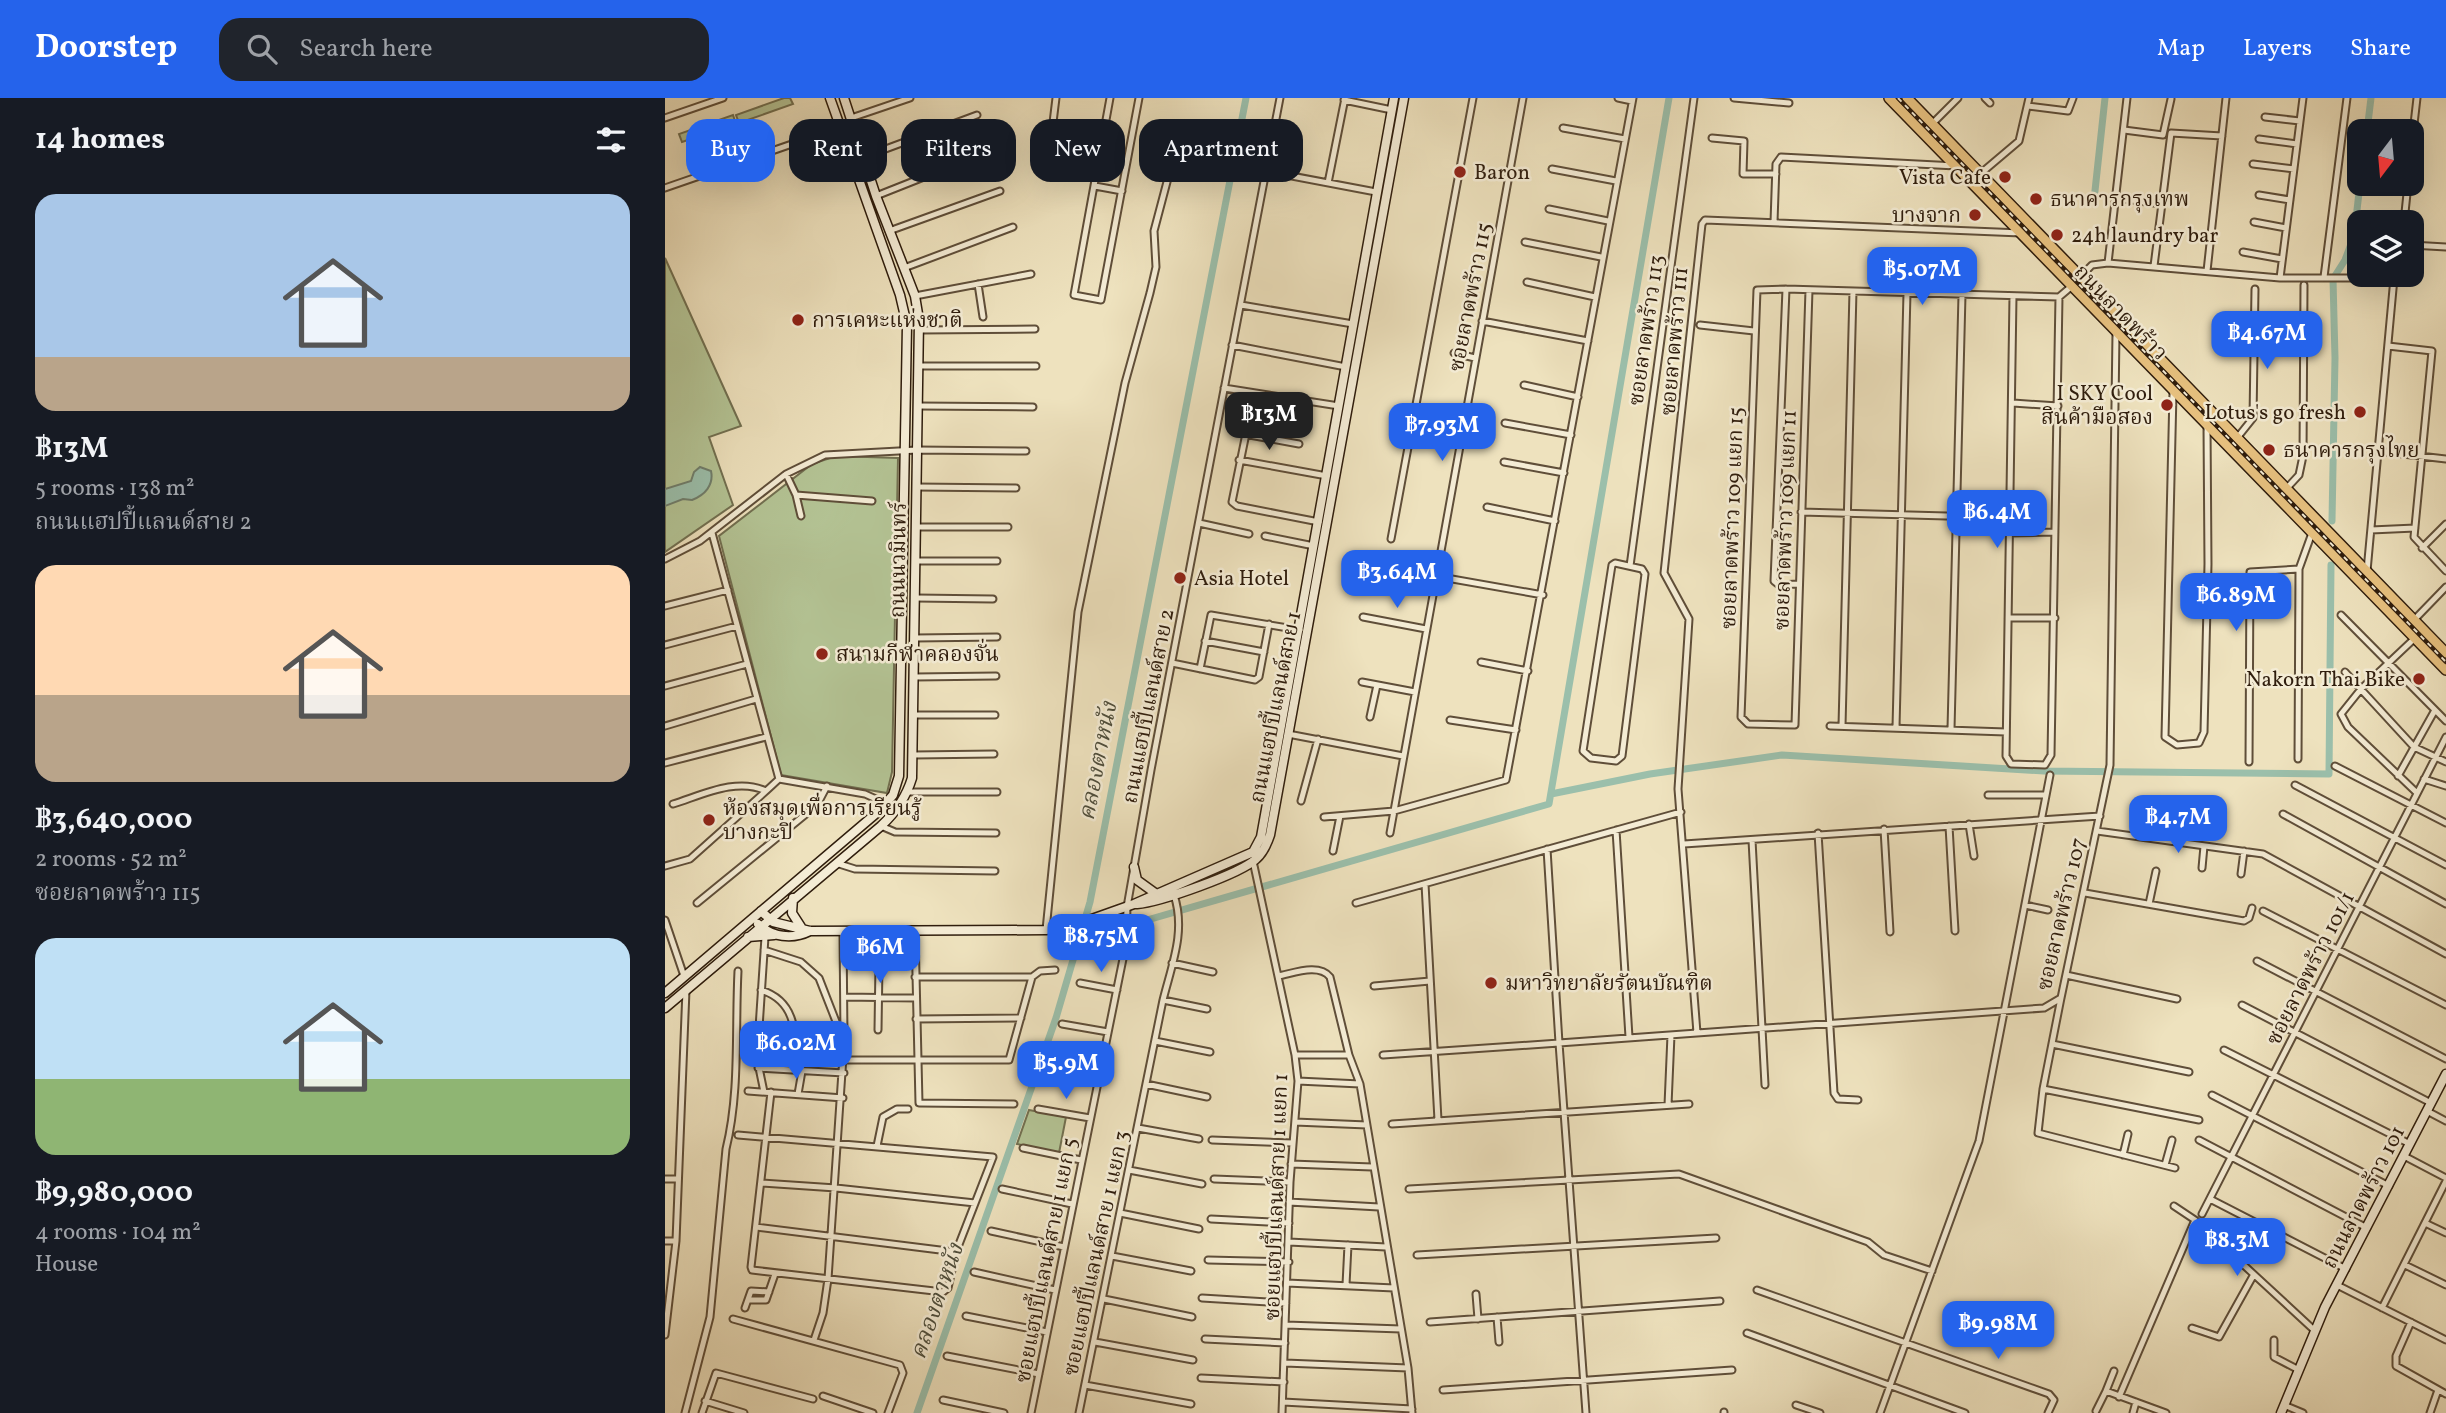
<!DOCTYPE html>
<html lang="en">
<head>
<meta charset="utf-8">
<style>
  body { margin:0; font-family:Vollkorn,"Noto Serif Thai",serif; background:#20242c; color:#f1f3f6; height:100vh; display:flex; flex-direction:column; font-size:26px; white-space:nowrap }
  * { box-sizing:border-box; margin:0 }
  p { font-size:23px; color:#9ea1a6 }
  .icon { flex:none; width:38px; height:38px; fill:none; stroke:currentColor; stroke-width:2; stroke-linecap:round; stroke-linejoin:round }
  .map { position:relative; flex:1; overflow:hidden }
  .sheet { display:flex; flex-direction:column; background:#171b24; width:665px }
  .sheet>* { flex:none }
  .top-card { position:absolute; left:21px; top:21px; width:665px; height:63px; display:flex; gap:14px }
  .needle { width:46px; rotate:196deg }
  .tools { position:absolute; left:1682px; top:21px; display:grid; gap:14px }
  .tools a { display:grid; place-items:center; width:77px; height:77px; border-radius:14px; background:#171b24; box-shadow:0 7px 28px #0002; font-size:35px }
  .price { position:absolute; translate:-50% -60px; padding:0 16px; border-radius:14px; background:#2563eb; color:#fff; font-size:23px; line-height:46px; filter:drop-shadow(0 2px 4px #0008) }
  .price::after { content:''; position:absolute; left:50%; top:42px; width:21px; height:16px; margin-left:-10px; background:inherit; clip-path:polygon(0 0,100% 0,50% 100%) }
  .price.selected { background:#222; color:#fff }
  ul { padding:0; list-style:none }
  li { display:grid; align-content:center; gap:14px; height:371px; padding:0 35px }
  li span { display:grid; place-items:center; height:217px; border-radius:21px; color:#555 }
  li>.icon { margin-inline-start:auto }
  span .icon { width:126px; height:126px; fill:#fffc; stroke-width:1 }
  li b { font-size:30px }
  h2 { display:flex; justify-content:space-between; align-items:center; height:84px; padding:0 35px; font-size:30px }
  .chip { padding:0 24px; border-radius:21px; background:#171b24; box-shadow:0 7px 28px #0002; font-size:24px; line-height:63px }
  .chip.selected { background:#2563eb; color:#fff }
  header { display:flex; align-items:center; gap:42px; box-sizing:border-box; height:98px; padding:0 35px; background:#2563eb; color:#fff }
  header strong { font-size:33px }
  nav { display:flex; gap:38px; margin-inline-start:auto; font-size:24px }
  .search { width:490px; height:63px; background:#20242c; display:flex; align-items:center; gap:18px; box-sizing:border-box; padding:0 24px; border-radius:21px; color:#9ea1a6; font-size:26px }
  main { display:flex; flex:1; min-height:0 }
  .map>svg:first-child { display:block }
</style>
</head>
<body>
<header>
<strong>Doorstep</strong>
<div class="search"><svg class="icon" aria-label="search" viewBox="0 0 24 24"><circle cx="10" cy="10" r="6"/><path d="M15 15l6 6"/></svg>Search here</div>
<nav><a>Map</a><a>Layers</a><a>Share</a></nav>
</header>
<main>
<section class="sheet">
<h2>14 homes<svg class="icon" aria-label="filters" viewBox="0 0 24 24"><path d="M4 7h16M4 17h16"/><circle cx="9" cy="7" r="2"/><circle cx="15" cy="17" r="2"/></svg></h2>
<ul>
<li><span style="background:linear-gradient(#a9c7e8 75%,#b9a48a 0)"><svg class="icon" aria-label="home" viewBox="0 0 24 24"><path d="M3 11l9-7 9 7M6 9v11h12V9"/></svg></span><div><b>฿13M</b><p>5 rooms · 138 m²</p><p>ถนนแฮปปี้แลนด์สาย 2</p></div></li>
<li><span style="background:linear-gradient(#ffd9b3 60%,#b9a48a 0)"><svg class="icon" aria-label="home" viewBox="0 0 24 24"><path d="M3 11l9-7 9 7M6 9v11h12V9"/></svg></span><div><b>฿3,640,000</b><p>2 rooms · 52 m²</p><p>ซอยลาดพร้าว 115</p></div></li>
<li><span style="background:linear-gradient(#bfe0f5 65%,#8fb573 0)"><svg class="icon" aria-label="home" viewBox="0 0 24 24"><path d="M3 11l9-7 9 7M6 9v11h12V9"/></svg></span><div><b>฿9,980,000</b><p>4 rooms · 104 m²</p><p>House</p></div></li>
</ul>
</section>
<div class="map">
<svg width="1781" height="1315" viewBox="0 0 1781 1315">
  <rect width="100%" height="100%" fill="#eee2be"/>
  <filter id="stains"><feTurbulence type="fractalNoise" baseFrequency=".00286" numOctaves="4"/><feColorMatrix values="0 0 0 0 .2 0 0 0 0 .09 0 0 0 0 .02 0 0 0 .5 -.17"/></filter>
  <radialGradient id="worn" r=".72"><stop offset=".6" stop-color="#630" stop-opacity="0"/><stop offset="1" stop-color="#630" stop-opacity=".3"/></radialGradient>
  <path fill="#b4c495" stroke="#727051" stroke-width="2" d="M119,0H125L128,6L74,25L71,17Z
    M68,17L71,26L17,44L14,36Z
    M0,160L76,328L44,339L68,407L0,454Z
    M171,358L233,360L227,674L222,695L116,677L54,438L147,366Z
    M364,1012L401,1019L394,1055L352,1046Z"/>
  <path fill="#9bbfab" stroke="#707e6c" stroke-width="2" d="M35,369L46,373C49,387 40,397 27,402L18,401L0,408V391L26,383L29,374Z"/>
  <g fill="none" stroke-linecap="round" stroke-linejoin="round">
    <path stroke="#9bbfab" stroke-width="7" d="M1702,33L1706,0
      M1429,102L1440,0
      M1667,423L1670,260L1668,181L1680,162L1689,138L1695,86
      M886,696L985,676L1117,657L1379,673L1664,676L1666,467
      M413,842L884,706L1004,0
      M252,1315L391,920L425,804L581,0"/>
    <defs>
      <path id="street" d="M391,0L383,65L433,75
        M445,0L409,197L436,202L474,0
        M953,0L967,3
        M1069,0L1124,5
        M1320,0L1325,5
        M679,2L727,12
        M1363,8L1403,13L1408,0
        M1600,19L1635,23
        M0,20L58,0
        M186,20L245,0
        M1267,26L1293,0
        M898,30L960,41
        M1459,32L1498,37L1506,1
        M1047,40L1079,43L1078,76H1111
        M1594,41L1632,46
        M1746,52L1752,0
        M199,59L312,17
        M1588,66L1629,71
        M887,71L951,83
        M600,73L711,94
        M1315,76L1354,43L1364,0
        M663,85L680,0
        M430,88L457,93
        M0,90L176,29
        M1594,97L1625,102
        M211,98L327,52
        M1451,100L1497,106
        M884,111L943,123
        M1109,124L1111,66L1116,59L1291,68
        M1589,124L1621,130
        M1739,124L1743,86
        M224,133L335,93
        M860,144L936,159
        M1746,147L1781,149
        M1578,154L1617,161
        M1443,165L1462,0
        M1489,168L1506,35L1557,38
        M239,170L348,129
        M1542,173L1561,0
        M1415,179L1427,167L1443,165L1615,180H1729
        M1659,179L1682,0
        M1615,180L1638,0
        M862,184L930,199
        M313,186L318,219
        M1121,191L1109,483L1114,487L1133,486
        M1144,192L1130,627L1083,626L1076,619L1092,192L1121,191L1394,199L1407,188
        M250,198L366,176
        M1348,198L1341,658L1346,666L1380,667L1386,657L1394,199
        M576,207L688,226
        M817,223L923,243
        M1035,227L1089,233
        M255,232L370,231
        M567,247L681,269
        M1723,248L1767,253L1749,439L1781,473
        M789,255L810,260
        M254,268H371
        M859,287L913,299
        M559,290L674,308
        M1508,294L1500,639L1512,647L1534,645L1539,634L1543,466L1542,327
        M1348,305L1393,308
        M253,308L368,309
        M585,316L567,404L572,408L654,424
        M840,325L906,337
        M579,336L634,346
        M1572,340L1588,320L1590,191
        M1712,353L1781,361
        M574,362L662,378
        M839,364L899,375
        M121,376L131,397L207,403
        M251,389L351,390
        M1621,391L1634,377L1638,358L1639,187
        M131,397L136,418
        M822,409L890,423
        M1136,414L1318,419
        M534,425L584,436
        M251,429H343
        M1706,432L1750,430
        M47,435L114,681L200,696L222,706
        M1345,435L1390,434
        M600,438L649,448
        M726,441L808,0
        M1757,450L1781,426
        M0,461L35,443L121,376L160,357L252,352L361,353
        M252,463H332
        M950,465L977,471L980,476L957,658L951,663L926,660L918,653L947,467Z
        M702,466L878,497
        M965,468L1029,0
        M1702,473L1729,180
        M251,500L328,501
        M0,508L63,492
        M1676,517L1781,623
        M698,519L761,531
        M1343,520H1390
        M1749,522L1781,489
        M250,540L332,539
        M1750,540L1696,591L1676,616L1683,629L1752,695
        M540,543L599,554
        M0,547L72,528
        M816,564L863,573
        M507,565L590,582L594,579L604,526
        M535,571L546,517L635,532
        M1680,574L1749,649L1781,664
        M250,579L331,578
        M697,584L750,594
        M0,588L82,566
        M249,617H330
        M705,619L712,587
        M785,622L851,632
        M0,628L91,601
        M1165,628L1341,634
        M1177,628L1188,193
        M1231,629L1242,195
        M1286,631L1297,197
        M623,636L738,658
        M249,657L329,656
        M1633,661L1634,471L1647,435
        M1584,664L1585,474L1634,471
        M0,665L101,639
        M1670,668L1781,725
        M1733,678L1770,612
        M1759,681L1781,688
        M1630,687L1781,767
        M243,694H332
        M1323,697H1380
        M636,703L653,641
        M8,706C37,697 72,679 101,693L114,681
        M1618,716L1781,806
        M659,719L729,713L841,682L968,0
        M1304,726L1309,758
        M216,728L230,734L331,735
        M1284,728L1290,833
        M1219,731L1225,834
        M951,732L964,939
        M1432,733L1598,756L1781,856
        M725,735L858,0
        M1153,735L1169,995L1173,1001L1193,1002
        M1087,742L1100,987
        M1019,746L1435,718
        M668,753L675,718
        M588,763L630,957L633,983L625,1084L617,1315
        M171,765L190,771L330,773
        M0,768L25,761L101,693
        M1537,770L1539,748
        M1576,776L1579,753
        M760,786L773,1022
        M1420,795L1579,823L1584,820L1587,810
        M32,805L152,707L162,688
        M691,805L1016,714
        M1484,806L1491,773
        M1360,807L1383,812
        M1598,813L1781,907
        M0,822L19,878
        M381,832L413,514L460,285L485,195L491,169L489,133L512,46
        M178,834L179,939
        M250,834L254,1005L349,1006
        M99,852L136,864L154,880L179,944L163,1181L158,1215L149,1242
        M1592,863L1781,961
        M507,865L548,874
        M1401,877L1512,901
        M613,878C629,875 654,865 665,879L684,957L695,986L743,1270L747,1315
        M250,879H367L375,873L390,872
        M415,885L452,892
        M709,888L765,883
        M96,892C134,904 130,939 132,973
        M179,899L251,900
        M1396,900L1378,991L1373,1035L1510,1070
        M498,902L542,911
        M1577,907L1766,1005
        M251,921L356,920
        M397,926L443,934
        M213,932L214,867
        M1032,935L1013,691L1024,521L999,475L1037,126L1040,122L1356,135
        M490,943L545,954
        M1387,946L1524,974
        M1559,952L1745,1046
        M630,957H684
        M718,957L894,945L882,751
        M180,962H344L367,879
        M385,968L435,977
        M93,970L179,975
        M633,983L695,986
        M481,986L542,999
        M1378,991L1534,1022
        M83,993L178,1000
        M99,994L92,960L100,839
        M133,996L137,973
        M1547,997L1724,1088
        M1003,1007L1006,937
        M373,1011L425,1020
        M1762,1013L1781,1023
        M630,1024L702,1027
        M727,1026L1024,1006
        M473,1030L534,1041
        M73,1037L328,1059L291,1154
        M547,1042L628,1045
        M1534,1042L1702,1130
        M212,1048L218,1019L232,1011H243
        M358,1050L416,1062
        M1458,1057L1463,1036
        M1739,1058L1781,1080
        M626,1066L707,1069
        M1500,1067L1507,1042
        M464,1072L537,1086
        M0,1081H13
        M549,1081L625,1084
        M96,1085L171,1090L310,1105
        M337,1091L407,1106
        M744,1091L1014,1076L1203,1144L1219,1157L1267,1173
        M1545,1101L1681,1171
        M624,1104L714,1109
        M1509,1108L1530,1122L1649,1232
        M455,1115L534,1131
        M1537,1116L1781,639
        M546,1121L624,1125
        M1760,1125L1781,1135
        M91,1129L291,1154L283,1190L278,1194L87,1172L86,1169L106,994
        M326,1133L399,1149
        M0,1143H11
        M624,1144L721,1149
        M752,1157L1051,1140
        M447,1158L526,1173
        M543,1162L624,1164
        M1740,1167L1781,1187
        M309,1174L390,1192
        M622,1185L729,1190
        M681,1187L683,1147
        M1672,1187L1781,1242
        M1092,1192L1384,1296L1389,1302L1383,1315
        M811,1196L813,1221
        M537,1200L621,1205
        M439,1201L527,1219
        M83,1202H101L110,1176
        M80,1210L86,1193L104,1194
        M1717,1210L1781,1083
        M301,1218L382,1234
        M832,1219L834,1244
        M68,1221L235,1267L238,1275L223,1315
        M765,1224L1055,1203
        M1746,1224L1731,1258V1268L1781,1296
        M621,1227L736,1231
        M1527,1230L1554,1239L1588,1178
        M1082,1235L1300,1315
        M0,1237L11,1143L21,892
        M540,1241L620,1245
        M1609,1242V1259L1632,1271
        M430,1244L528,1262
        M282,1258L374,1276
        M620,1265L743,1270
        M536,1280L619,1284
        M420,1287L526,1306
        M778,1292L1067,1272
        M1441,1293L1449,1273
        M158,1298L208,1315
        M1454,1299L1530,1122
        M278,1302L339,1315
        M40,1303L79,1315
        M618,1304L747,1311
        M1131,1307L1155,1315
        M1619,1307L1638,1315
        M1431,1313L1441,1293L1501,1315
        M1059,1314V1315
        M20,1315L45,1219L61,1051C75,994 70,933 73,873
        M37,1315L51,1275L148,1301
        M366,1315L461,846L462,809L486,672L615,0
        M414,1315L498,902C507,866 521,833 509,797
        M921,1315L894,945L1379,910L1396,900L1445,667L1451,235
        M1215,1315L1314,1043L1385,677
        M1468,1315L1471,1304
        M1765,1315L1773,1292"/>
      <path id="secondary" d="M469,769L472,782L490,795
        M128,800L127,815L136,829
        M472,806C495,804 575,776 591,761C598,755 602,746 605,737L739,0
        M96,813L108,824L145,833L381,832L410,827L469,806L588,754L596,739L729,0
        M93,826C107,839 127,842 145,833
        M83,839L109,837
        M0,895L214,713L228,697L234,678L242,227L235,197L165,0
        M0,910L216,728C231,714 241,700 247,680L254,222L250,198L211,98L179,0
        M1616,1315L1660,1209L1781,976"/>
      <path id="primary" d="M1224,0L1781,572
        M1242,0L1781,555"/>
    </defs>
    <use href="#street" stroke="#5f4e39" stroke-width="9"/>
    <use href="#secondary" stroke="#2f1d0d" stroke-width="11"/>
    <use href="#primary" stroke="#2f1d0d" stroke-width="12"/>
    <use href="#street" stroke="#f4ecd5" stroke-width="5"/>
    <use href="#secondary" stroke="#f4ecd5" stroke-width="8"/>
    <use href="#primary" stroke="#e7c17f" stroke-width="9"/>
    <defs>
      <path id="rail" d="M1233,0L1781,564"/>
    </defs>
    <use href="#rail" stroke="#2f1d0d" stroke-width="4.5"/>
    <use href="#rail" stroke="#f4ecd5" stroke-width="2" stroke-dasharray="5" stroke-linecap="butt"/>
  </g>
  <g fill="#8f2418" stroke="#f4ecd5" stroke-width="2.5">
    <circle cx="795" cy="74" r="7"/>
    <circle cx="1340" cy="79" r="7"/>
    <circle cx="1371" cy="101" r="7"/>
    <circle cx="1310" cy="117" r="7"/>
    <circle cx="1392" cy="137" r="7"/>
    <circle cx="133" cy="222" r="7"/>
    <circle cx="1502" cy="307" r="7"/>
    <circle cx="1695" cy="314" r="7"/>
    <circle cx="1604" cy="352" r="7"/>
    <circle cx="515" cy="480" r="7"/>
    <circle cx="157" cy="556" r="7"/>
    <circle cx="1754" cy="581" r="7"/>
    <circle cx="44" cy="722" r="7"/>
    <circle cx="826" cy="885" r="7"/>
  </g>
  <g text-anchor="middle" stroke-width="5" stroke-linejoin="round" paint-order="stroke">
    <g font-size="21" fill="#2f1d0d" stroke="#f4ecd5" text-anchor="start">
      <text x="809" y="81">Baron</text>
      <text x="1326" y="86" text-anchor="end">Vista Cafe</text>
      <text x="1385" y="108">ธนาคารกรุงเทพ</text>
      <text x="1296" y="124" text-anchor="end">บางจาก</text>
      <text x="1406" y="144">24h laundry bar</text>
      <text x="147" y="229">การเคหะแห่งชาติ</text>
      <text x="1488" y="302" text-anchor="end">I SKY Cool<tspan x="1488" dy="24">สินค้ามือสอง</tspan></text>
      <text x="1681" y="321" text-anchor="end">Lotus's go fresh</text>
      <text x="1618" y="359">ธนาคารกรุงไทย</text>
      <text x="529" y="487">Asia Hotel</text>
      <text x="171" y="563">สนามกีฬาคลองจั่น</text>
      <text x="1740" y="588" text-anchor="end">Nakorn Thai Bike</text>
      <text x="58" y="717">ห้องสมุดเพื่อการเรียนรู้<tspan x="58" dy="24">บางกะปิ</tspan></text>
      <text x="840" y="892">มหาวิทยาลัยรัตนบัณฑิต</text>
    </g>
    <g font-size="21" fill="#2f1d0d" stroke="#f4ecd5">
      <text transform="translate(805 199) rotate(-79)" y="7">ซอยลาดพร้าว 115</text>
      <text transform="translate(1456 214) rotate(46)" y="7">ถนนลาดพร้าว</text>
      <text transform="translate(981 232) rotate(-82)" y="7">ซอยลาดพร้าว 113</text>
      <text transform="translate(1009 243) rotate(-85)" y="7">ซอยลาดพร้าว 111</text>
      <text transform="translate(1067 420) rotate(-88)" y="7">ซอยลาดพร้าว 109 แยก 15</text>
      <text transform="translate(1120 422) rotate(-88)" y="7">ซอยลาดพร้าว 109 แยก 11</text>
      <text transform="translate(233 462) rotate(-89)" y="7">ถนนนวมินทร์</text>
      <text transform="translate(483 608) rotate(-79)" y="7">ถนนแฮปปี้แลนด์สาย 2</text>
      <text transform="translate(610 609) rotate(-79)" y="7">ถนนแฮปปี้แลนด์สาย 1</text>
      <text transform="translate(1396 816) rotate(-77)" y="7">ซอยลาดพร้าว 107</text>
      <text transform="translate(1645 870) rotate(-63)" y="7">ซอยลาดพร้าว 101/1</text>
      <text transform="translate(611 1099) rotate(-88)" y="7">ซอยแฮปปี้แลนด์สาย 1 แยก 1</text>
      <text transform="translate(1698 1099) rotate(-63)" y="7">ถนนลาดพร้าว 101</text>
      <text transform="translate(431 1155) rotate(-78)" y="7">ซอยแฮปปี้แลนด์สาย 1 แยก 3</text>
      <text transform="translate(381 1162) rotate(-79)" y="7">ซอยแฮปปี้แลนด์สาย 1 แยก 5</text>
    </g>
    <g font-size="23" font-style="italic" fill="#4f4e3c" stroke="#f4ecd5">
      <text transform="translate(432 663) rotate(-79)" y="8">คลองตาหนัง</text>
      <text transform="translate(271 1203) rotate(-71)" y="8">คลองตาหนัง</text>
    </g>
  </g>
  <rect width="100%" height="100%" filter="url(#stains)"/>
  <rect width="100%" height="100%" fill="url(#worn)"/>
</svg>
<div class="tools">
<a><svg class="needle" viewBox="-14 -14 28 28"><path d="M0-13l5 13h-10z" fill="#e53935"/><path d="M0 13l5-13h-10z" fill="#9ea1a6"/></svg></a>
<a><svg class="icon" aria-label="layers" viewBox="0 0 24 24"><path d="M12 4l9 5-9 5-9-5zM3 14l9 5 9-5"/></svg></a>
</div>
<b class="price" style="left:1257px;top:209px">฿5.07M</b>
<b class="price" style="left:1602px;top:273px">฿4.67M</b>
<b class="price selected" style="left:604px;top:354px">฿13M</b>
<b class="price" style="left:777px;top:365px">฿7.93M</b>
<b class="price" style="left:1332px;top:452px">฿6.4M</b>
<b class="price" style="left:732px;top:512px">฿3.64M</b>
<b class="price" style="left:1571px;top:535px">฿6.89M</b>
<b class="price" style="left:1513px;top:757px">฿4.7M</b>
<b class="price" style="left:436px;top:876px">฿8.75M</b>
<b class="price" style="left:215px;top:887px">฿6M</b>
<b class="price" style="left:131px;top:983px">฿6.02M</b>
<b class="price" style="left:401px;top:1003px">฿5.9M</b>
<b class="price" style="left:1572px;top:1180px">฿8.3M</b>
<b class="price" style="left:1333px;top:1263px">฿9.98M</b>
<div class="top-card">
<a class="chip selected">Buy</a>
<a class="chip">Rent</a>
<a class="chip">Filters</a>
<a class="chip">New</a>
<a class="chip">Apartment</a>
</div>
</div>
</main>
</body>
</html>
